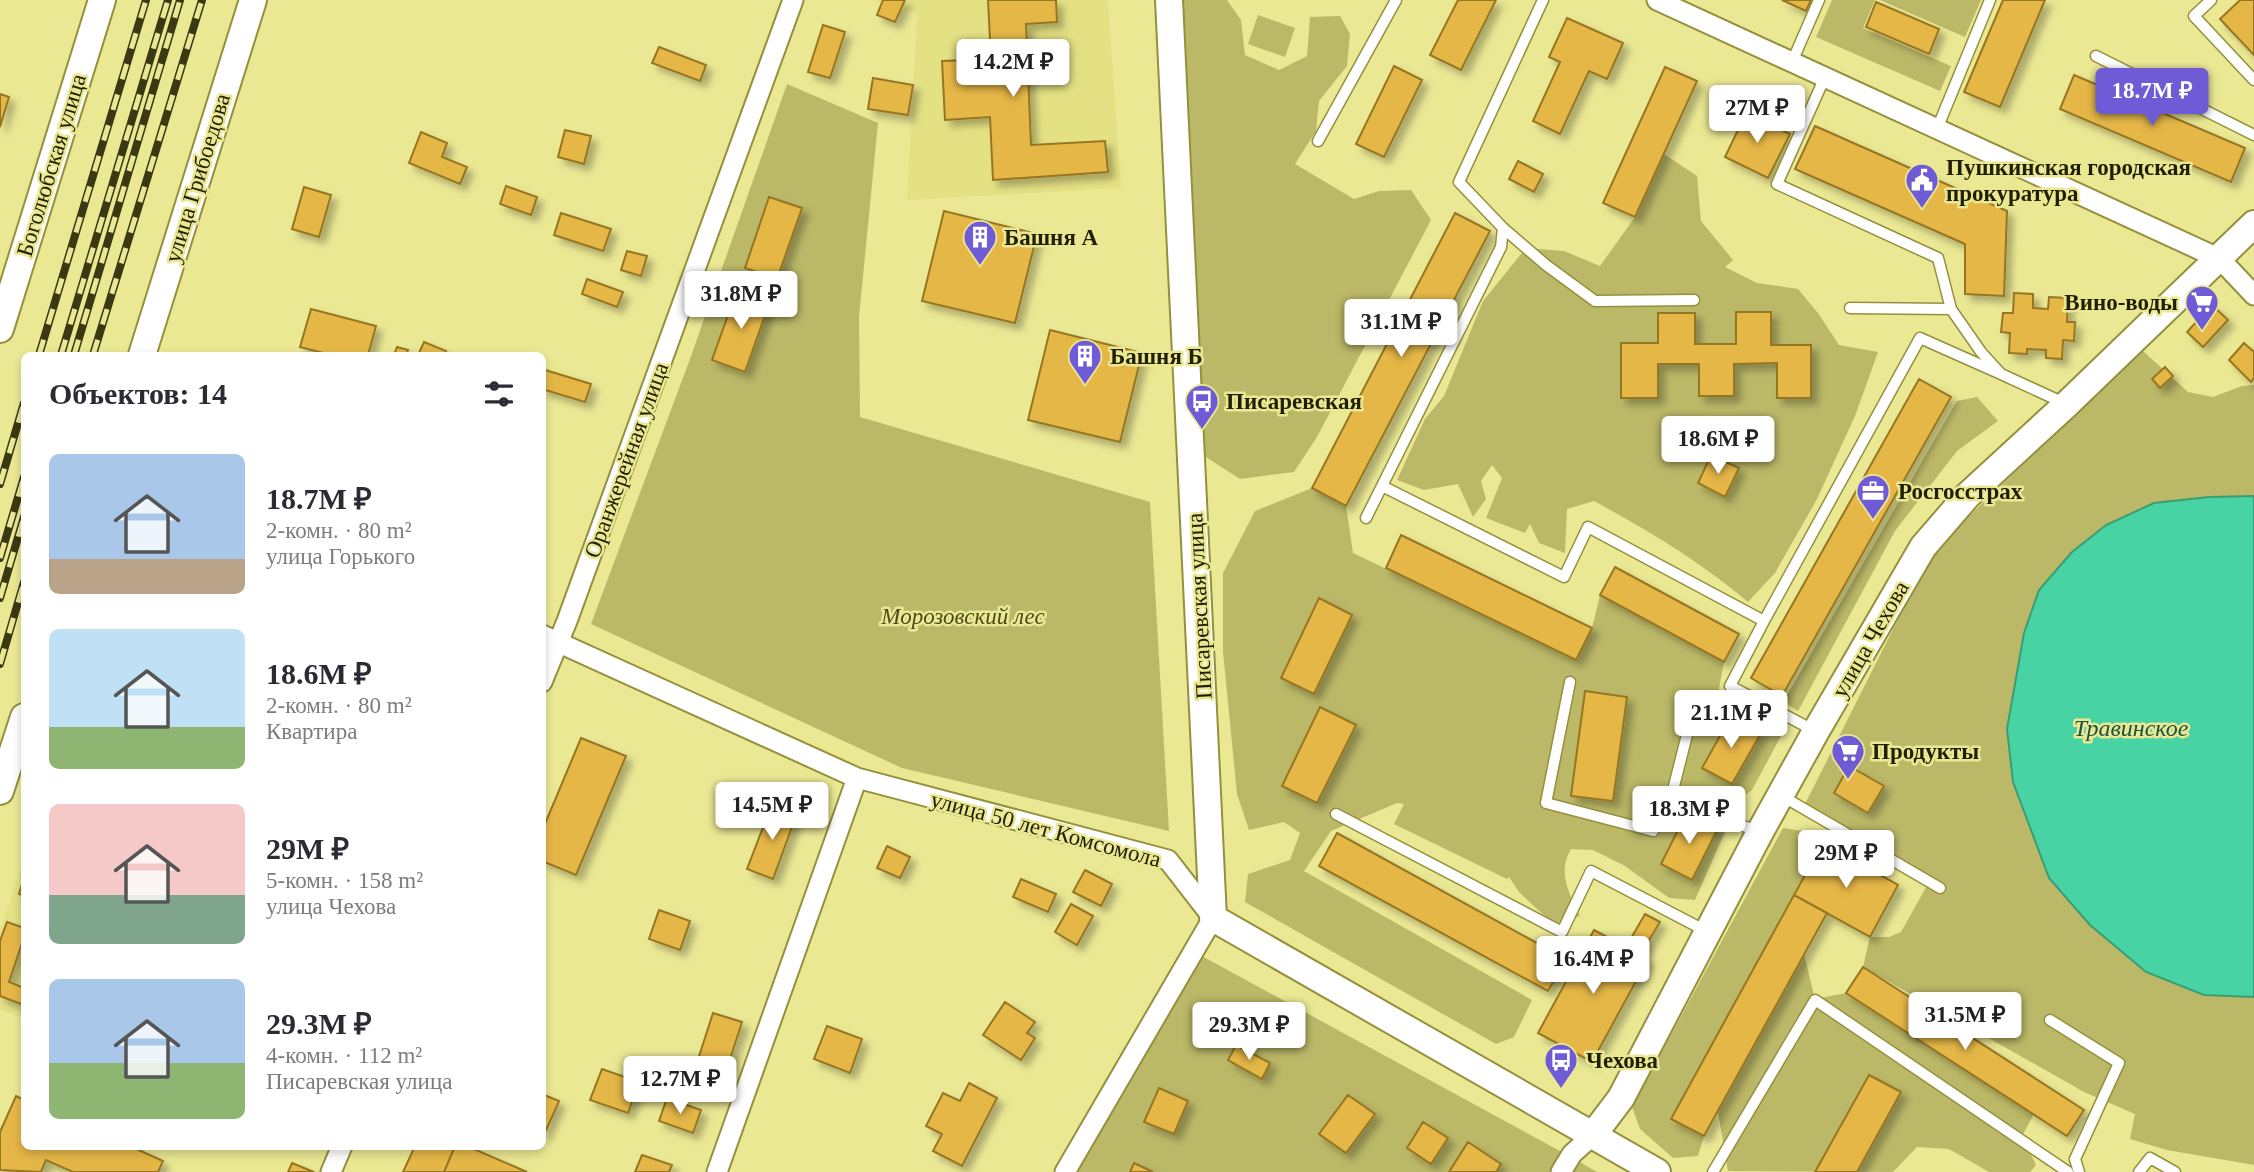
<!DOCTYPE html>
<html lang="ru">
<head>
<meta charset="utf-8">
<style>
  body { margin:0; font-family:"Times New Roman",serif; background:#f2f2f3; color:#2b2b33; height:100vh; display:flex; flex-direction:column; font-size:26px; white-space:nowrap }
  * { box-sizing:border-box; margin:0 }
  p { font-size:23px; color:#7c7c81 }
  .icon { flex:none; width:38px; height:38px; fill:none; stroke:currentColor; stroke-width:2; stroke-linecap:round; stroke-linejoin:round }
  .map { position:relative; flex:1; overflow:hidden }
  .panel { position:absolute; left:21px; top:352px; width:525px; height:798px; display:flex; flex-direction:column; background:#fff; border-radius:10px; box-shadow:0 4px 10px #0003 }
  .panel>* { flex:none }
  .price { position:absolute; translate:-50% -60px; padding:0 16px; border-radius:7px; background:#fff; color:#222; font-size:23px; line-height:46px; filter:drop-shadow(0 2px 4px #0008) }
  .price::after { content:''; position:absolute; left:50%; top:42px; width:21px; height:16px; margin-left:-10px; background:inherit; clip-path:polygon(0 0,100% 0,50% 100%) }
  .price.current { background:#6f5bd5; color:#fff }
  ul { padding:0; list-style:none }
  li { display:flex; align-items:center; gap:21px; height:175px; padding:0 28px }
  li span { display:grid; place-items:center; flex:none; width:196px; height:140px; border-radius:10px; color:#555 }
  li>.icon { margin-inline-start:auto }
  span .icon { width:84px; height:84px; fill:#fffc; stroke-width:1 }
  li b { font-size:30px }
  h2 { display:flex; justify-content:space-between; align-items:center; height:84px; padding:0 28px; font-size:30px }
  .map>svg:first-child { display:block }
</style>
</head>
<body>
<div class="map">
<svg width="2254" height="1172" viewBox="0 0 2254 1172">
  <defs>
    <filter id="shadow"><feDropShadow dx="6" dy="6" stdDeviation="3.5" flood-color="#0004"/></filter>
  </defs>
  <rect width="100%" height="100%" fill="#ebe894"/>
  <path fill="#e4e184" d="M871,0H1108L1121,188L907,200L917,13Z
    M24,859V1019L0,1009V930Z"/>
  <path fill="#bbb868" d="M1176,0H1227L1241,20L1245,55L1279,70L1307,56L1310,17L1340,16L1350,34L1347,66L1319,101L1316,131L1295,164L1354,199L1379,191L1411,190L1431,220L1317,437L1294,472L1240,479L1203,455Z
    M1832,0H1875L1863,28L1951,66L1940,91L1816,37Z
    M1880,0H1981L1965,37Z
    M1258,15L1295,28L1285,57L1248,44Z
    M787,84L878,123L859,317L860,417L1150,502L1169,831L902,768L591,624L690,359Z
    M1664,154L1697,176L1701,221L1733,260L1725,267L1757,283L1798,289L1818,313L1839,345L1878,352L1855,416L1817,499L1775,573L1748,602C1701,562 1649,531 1594,501L1567,509L1565,553L1539,543L1530,524L1525,533L1486,518L1502,478L1492,465L1481,481L1486,499L1473,517L1458,484L1424,490L1397,480L1425,419L1444,396L1483,301L1526,248L1564,251L1600,266L1635,217Z
    M2143,351L2188,392L2213,397L2242,386L2254,385V1165L2167,1150L2130,1139L2135,1114L2084,1092L1863,967L1870,937H1889L1901,932L1929,882L1803,808L1933,550Z
    M1977,397L1998,421L1957,451L1895,531L1798,711L1788,705L1786,697L1957,401Z
    M1312,488L1346,506L1353,553L1576,660L1592,628L1600,595L1724,662L1718,694L1749,709L1782,721V734L1752,790L1729,808L1728,825L1695,900L1669,898L1625,866L1593,850L1571,849C1557,872 1569,894 1580,916L1553,924L1519,892L1509,877L1507,879L1394,824L1404,804L1397,803L1331,831L1304,871L1532,1000L1514,1037L1496,1044L1245,902L1248,874L1290,860L1300,833L1284,822L1249,830L1237,794L1223,652V573L1255,511Z
    M1783,828L1810,832L1823,843L1672,1119L1704,1136L1698,1156L1673,1158L1640,1129L1632,1107Z
    M1804,954L1815,999L1846,993L2034,1114L2022,1136L2036,1165L2030,1172H1989L1949,1149L1917,1147L1893,1172L1728,1171L1718,1112Z
    M1200,955L1571,1157L1597,1172H1073Z"/>
  <path fill="#47d3a4" stroke="#3c9d73" stroke-width="2" d="M2254,496V997L2204,995L2146,972L2090,925L2049,878L2013,782L2007,729L2024,633L2039,590L2072,552L2106,525L2154,503L2209,497Z"/>
  <path fill="#e5b746" stroke="#967622" stroke-width="2" filter="url(#shadow)" d="M883,0H905L895,22L877,15Z
    M988,0H1056L1057,22L1026,24L1031,145L1105,141L1108,172L993,180L990,117L945,120L942,61L991,59Z
    M1458,0H1496L1461,70L1430,55Z
    M1782,0H1811L1806,11Z
    M2003,0H2045L2000,107L1964,92Z
    M2240,0H2254V55L2220,19Z
    M1876,2L1939,29L1929,54L1866,27Z
    M1567,18L1623,43L1607,79L1589,71L1560,134L1533,121L1560,62L1549,57Z
    M823,25L845,32L830,78L808,72Z
    M659,47L706,65L700,81L652,63Z
    M1394,66L1422,80L1384,157L1356,144Z
    M1665,67L1697,81L1635,217L1603,203Z
    M2074,75L2245,148L2231,182L2060,109Z
    M873,78L913,85L908,115L868,109Z
    M0,94L9,97L0,127Z
    M1746,113L1790,134L1768,178L1725,157Z
    M1815,126L2007,211L2004,296L1965,294V244L1795,169Z
    M565,130L591,136L584,164L558,157Z
    M421,132L447,143L442,157L467,167L460,184L409,163Z
    M1518,161L1543,174L1534,192L1509,179Z
    M506,186L537,197L531,215L500,204Z
    M304,187L331,195L319,237L292,229Z
    M769,197L802,208L777,279L745,268Z
    M944,211L1037,234L1015,323L922,301Z
    M561,213L611,229L603,251L554,235Z
    M1455,213L1490,231L1346,506L1312,488Z
    M627,251L647,256L641,276L621,270Z
    M587,279L623,292L617,307L582,294Z
    M737,290L770,301L745,372L712,360Z
    M2014,293L2033,294V308L2048,309L2049,297L2068,298L2067,322H2075L2074,341L2063,340L2062,359L2046,358V350L2027,349V354L2009,353L2010,333L2001,332L2003,313H2013Z
    M2212,305L2228,320L2203,347L2187,332Z
    M311,309L376,326L368,355H331L300,347Z
    M1736,312H1771V345H1811V398H1777V363L1734,364V396H1699V364H1658V398H1621V343H1658V313H1695V344H1736Z
    M1050,330L1142,353L1120,442L1028,420Z
    M424,342L446,351L444,355H418Z
    M2244,343L2254,352V378L2251,382L2229,360Z
    M397,347L408,350L406,355H394Z
    M2165,367L2173,376L2160,388L2152,379Z
    M542,369L591,384L585,402L542,389Z
    M1919,379L1951,397L1782,696L1751,678Z
    M1711,455L1739,468L1725,497L1698,483Z
    M1401,535L1592,628L1576,660L1386,568Z
    M1615,567L1739,634L1724,662L1600,595Z
    M1319,598L1352,615L1314,694L1281,678Z
    M1585,691L1627,697L1613,801L1571,796Z
    M1320,707L1356,725L1317,803L1282,786Z
    M1731,716L1761,733L1732,784L1702,768Z
    M581,738L626,756L576,875L542,861V831Z
    M1849,766L1884,786L1868,813L1834,793Z
    M772,804L797,813L773,879L747,869Z
    M1687,812L1718,828L1692,880L1661,864Z
    M1337,833L1566,959L1548,991L1319,866Z
    M1823,843L1898,885L1870,937L1794,895Z
    M887,846L910,857L900,878L877,868Z
    M1085,870L1112,884L1101,906L1073,892Z
    M24,877V896L19,894Z
    M1021,879L1056,894L1048,912L1013,897Z
    M1794,895L1827,913L1704,1136L1671,1119Z
    M1071,904L1093,916L1077,945L1055,932Z
    M659,910L690,921L680,950L649,939Z
    M1645,914L1660,922L1640,955L1626,947Z
    M7,922L24,928V937L9,982L24,988V1005L0,996V941Z
    M1594,930L1648,959L1592,1062L1538,1033Z
    M1863,967L2084,1110L2067,1136L1846,993Z
    M1005,1002L1035,1022L1027,1033L1035,1038L1021,1060L983,1035Z
    M713,1013L742,1022L721,1087L692,1078Z
    M827,1026L862,1039L850,1073L814,1059Z
    M1236,1045L1270,1063L1262,1079L1228,1060Z
    M602,1069L639,1082L628,1113L590,1100Z
    M1869,1075L1901,1092L1857,1172H1815Z
    M969,1083L997,1098L962,1166L933,1151L942,1134L926,1126L943,1093L960,1101Z
    M1159,1088L1188,1101L1174,1134L1144,1122Z
    M542,1094L559,1101L544,1135L542,1134Z
    M1348,1095L1375,1114L1346,1153L1319,1134Z
    M16,1096L24,1100V1146H130L163,1161L158,1172H73L46,1160L41,1172L0,1170V1132Z
    M667,1098L701,1110L693,1133L659,1121Z
    M1423,1122L1448,1138L1431,1164L1407,1148Z
    M1468,1142L1501,1164L1496,1172H1449Z
    M415,1146H455L444,1172H403Z
    M455,1146H467L527,1172H444Z
    M642,1155L672,1165L669,1172H635Z
    M292,1163L314,1172H288Z
    M1134,1163L1153,1172H1130Z"/>
  <g fill="none" stroke-linecap="round" stroke-linejoin="round">
    <defs>
      <path id="lane" d="M2211,0L2194,16L2254,80
        M2096,56L2254,135
        M1792,62L1819,0
        M1825,77L1777,184L1938,258L1951,309
        M1937,129L1990,0
        M1318,141L1396,0
        M1503,228L1546,265L1595,301L1694,300
        M1850,308L1951,309L1981,352L2001,374L2064,403
        M1382,486L1564,577L1588,527L1764,621
        M1366,518L1501,247L1503,228L1459,182L1543,0
        M1570,682L1546,803L1653,831L1671,798L1759,832
        M1815,731L1730,686L1764,621L1920,338L2001,374
        M1782,796L1940,888
        M1671,798L1693,711
        M1336,814L1562,932L1591,871L1708,932
        M2050,1020L2119,1063L2075,1159L2079,1172
        M1713,1172L1815,1000L2068,1172
        M2139,1172L2150,1158L2175,1172"/>
      <path id="street" d="M1657,0L2220,259L2254,295
        M542,635L857,778L1168,860L1213,918L1065,1172
        M542,682L567,621L793,0
        M331,1172L342,1146
        M717,1172L857,778
        M1561,1172L1572,1154L1593,1135"/>
      <path id="secondary" d="M1169,0L1213,918L1657,1172
        M0,329L102,0
        M142,355L253,0
        M0,791L24,717
        M1593,1135L1621,1098L1760,832L1816,731L1923,547L1967,496L2067,404L2254,224"/>
    </defs>
    <use href="#lane" stroke="#94903d" stroke-width="13"/>
    <use href="#street" stroke="#94903d" stroke-width="23"/>
    <use href="#secondary" stroke="#94903d" stroke-width="30"/>
    <use href="#lane" stroke="#fff" stroke-width="10"/>
    <use href="#street" stroke="#fff" stroke-width="19"/>
    <use href="#secondary" stroke="#fff" stroke-width="26"/>
    <defs>
      <path id="rail" d="M39,355L146,0
        M61,355L168,0
        M74,355L180,0
        M93,355L202,0
        M0,484L24,403
        M0,558L24,477
        M0,598L24,517
        M0,664L24,582"/>
    </defs>
    <use href="#rail" stroke="#3b3913" stroke-width="8"/>
    <use href="#rail" stroke="#ebe894" stroke-width="5" stroke-dasharray="16" stroke-linecap="butt"/>
  </g>
  <defs>
    <symbol id="civic-pin" viewBox="-11 -11 22 30"><path d="M0 17L-7.5 6A9.5 9.5 0 1 1 7.5 6Z" fill="#6f5bd5" stroke="#ebe894"/><path d="M-.6-6.5H3V-4.5H.6V-3L4-1V1h2V6H-6V1h2V-1L-.6-3ZM-1.2 2.5V6h2.4V2.5Z" fill="#fff"/></symbol>
    <symbol id="building-pin" viewBox="-11 -11 22 30"><path d="M0 17L-7.5 6A9.5 9.5 0 1 1 7.5 6Z" fill="#6f5bd5" stroke="#ebe894"/><path d="M-4-6H4V6H1V3H-1V6H-4ZM-2.5-4.3h1.7v1.8h-1.7ZM.8-4.3h1.7v1.8H.8ZM-2.5-1h1.7V.8h-1.7ZM.8-1h1.7V.8H.8Z" fill="#fff"/></symbol>
    <symbol id="supermarket-pin" viewBox="-11 -11 22 30"><path d="M0 17L-7.5 6A9.5 9.5 0 1 1 7.5 6Z" fill="#6f5bd5" stroke="#ebe894"/><path d="M-6-5.5h2.5l.6 2H6L4.5 2H-2.5L-4.4-4H-6ZM-1.5 3.2a1.3 1.3 0 1 0 .1 0ZM3 3.2a1.3 1.3 0 1 0 .1 0Z" fill="#fff"/></symbol>
    <symbol id="bus-pin" viewBox="-11 -11 22 30"><path d="M0 17L-7.5 6A9.5 9.5 0 1 1 7.5 6Z" fill="#6f5bd5" stroke="#ebe894"/><path d="M-5-6H5V4H4V6H2V4H-2V6H-4V4H-5ZM-3.5-4V0h7V-4ZM-3.5 1.2v1.5H-2V1.2ZM2 1.2v1.5H3.5V1.2Z" fill="#fff"/></symbol>
    <symbol id="office-pin" viewBox="-11 -11 22 30"><path d="M0 17L-7.5 6A9.5 9.5 0 1 1 7.5 6Z" fill="#6f5bd5" stroke="#ebe894"/><path d="M-6-3h4V-5.5h4V-3h4V5H-6ZM-1-4.5V-3h2v-1.5ZM-6 0V1H6V0Z" fill="#fff"/></symbol>
  </defs>
  <g fill-rule="evenodd">
    <use href="#civic-pin" x="1903" y="161" width="38" height="52"/>
    <use href="#building-pin" x="961" y="218" width="38" height="52"/>
    <use href="#supermarket-pin" x="2183" y="283" width="38" height="52"/>
    <use href="#building-pin" x="1066" y="337" width="38" height="52"/>
    <use href="#bus-pin" x="1183" y="382" width="38" height="52"/>
    <use href="#office-pin" x="1854" y="472" width="38" height="52"/>
    <use href="#supermarket-pin" x="1829" y="732" width="38" height="52"/>
    <use href="#bus-pin" x="1542" y="1041" width="38" height="52"/>
  </g>
  <g text-anchor="middle" stroke-width="5" stroke-linejoin="round" paint-order="stroke">
    <g font-size="23" fill="#211f00" stroke="#ebe894">
      <text transform="translate(51 165) rotate(-73)" y="8">Боголюбская улица</text>
      <text transform="translate(197 178) rotate(-73)" y="8">улица Грибоедова</text>
      <text transform="translate(626 460) rotate(-70)" y="8">Оранжерейная улица</text>
      <text transform="translate(1199 606) rotate(-93)" y="8">Писаревская улица</text>
      <text transform="translate(1870 639) rotate(-60)" y="8">улица Чехова</text>
      <text transform="translate(1046 829) rotate(15)" y="8">улица 50 лет Комсомола</text>
    </g>
    <g font-size="23" font-weight="bold" fill="#211f00" stroke="#ebe894" text-anchor="start">
      <text x="1946" y="175">Пушкинская городская<tspan x="1946" dy="26">прокуратура</tspan></text>
      <text x="1004" y="245">Башня А</text>
      <text x="2178" y="310" text-anchor="end">Вино-воды</text>
      <text x="1110" y="364">Башня Б</text>
      <text x="1226" y="409">Писаревская</text>
      <text x="1898" y="499">Росгосстрах</text>
      <text x="1872" y="759">Продукты</text>
      <text x="1586" y="1068">Чехова</text>
    </g>
    <g font-size="23" font-style="italic" fill="#4d4b1b" stroke="#ebe894">
      <text x="963" y="624">Морозовский лес</text>
    </g>
    <g font-size="24" font-style="italic" fill="#1c5340" stroke="#ebe894">
      <text x="2131" y="736">Травинское</text>
    </g>
  </g>
</svg>
<b class="price" style="left:1013px;top:99px">14.2M ₽</b>
<b class="price current" style="left:2152px;top:128px">18.7M ₽</b>
<b class="price" style="left:1757px;top:145px">27M ₽</b>
<b class="price" style="left:741px;top:331px">31.8M ₽</b>
<b class="price" style="left:1401px;top:359px">31.1M ₽</b>
<b class="price" style="left:1718px;top:476px">18.6M ₽</b>
<b class="price" style="left:1731px;top:750px">21.1M ₽</b>
<b class="price" style="left:772px;top:842px">14.5M ₽</b>
<b class="price" style="left:1689px;top:846px">18.3M ₽</b>
<b class="price" style="left:1846px;top:890px">29M ₽</b>
<b class="price" style="left:1593px;top:996px">16.4M ₽</b>
<b class="price" style="left:1965px;top:1052px">31.5M ₽</b>
<b class="price" style="left:1249px;top:1062px">29.3M ₽</b>
<b class="price" style="left:680px;top:1116px">12.7M ₽</b>
<section class="panel">
<h2>Объектов: 14<svg class="icon" aria-label="filters" viewBox="0 0 24 24"><path d="M4 7h16M4 17h16"/><circle cx="9" cy="7" r="2"/><circle cx="15" cy="17" r="2"/></svg></h2>
<ul>
<li><span style="background:linear-gradient(#a9c7e8 75%,#b9a48a 0)"><svg class="icon" aria-label="home" viewBox="0 0 24 24"><path d="M3 11l9-7 9 7M6 9v11h12V9"/></svg></span><div><b>18.7M ₽</b><p>2-комн. · 80 m²</p><p>улица Горького</p></div></li>
<li><span style="background:linear-gradient(#bfe0f5 70%,#8fb573 0)"><svg class="icon" aria-label="home" viewBox="0 0 24 24"><path d="M3 11l9-7 9 7M6 9v11h12V9"/></svg></span><div><b>18.6M ₽</b><p>2-комн. · 80 m²</p><p>Квартира</p></div></li>
<li><span style="background:linear-gradient(#f6c9c9 65%,#7fa58c 0)"><svg class="icon" aria-label="home" viewBox="0 0 24 24"><path d="M3 11l9-7 9 7M6 9v11h12V9"/></svg></span><div><b>29M ₽</b><p>5-комн. · 158 m²</p><p>улица Чехова</p></div></li>
<li><span style="background:linear-gradient(#a9c7e8 60%,#8fb573 0)"><svg class="icon" aria-label="home" viewBox="0 0 24 24"><path d="M3 11l9-7 9 7M6 9v11h12V9"/></svg></span><div><b>29.3M ₽</b><p>4-комн. · 112 m²</p><p>Писаревская улица</p></div></li>
</ul>
</section>
</div>
</body>
</html>
